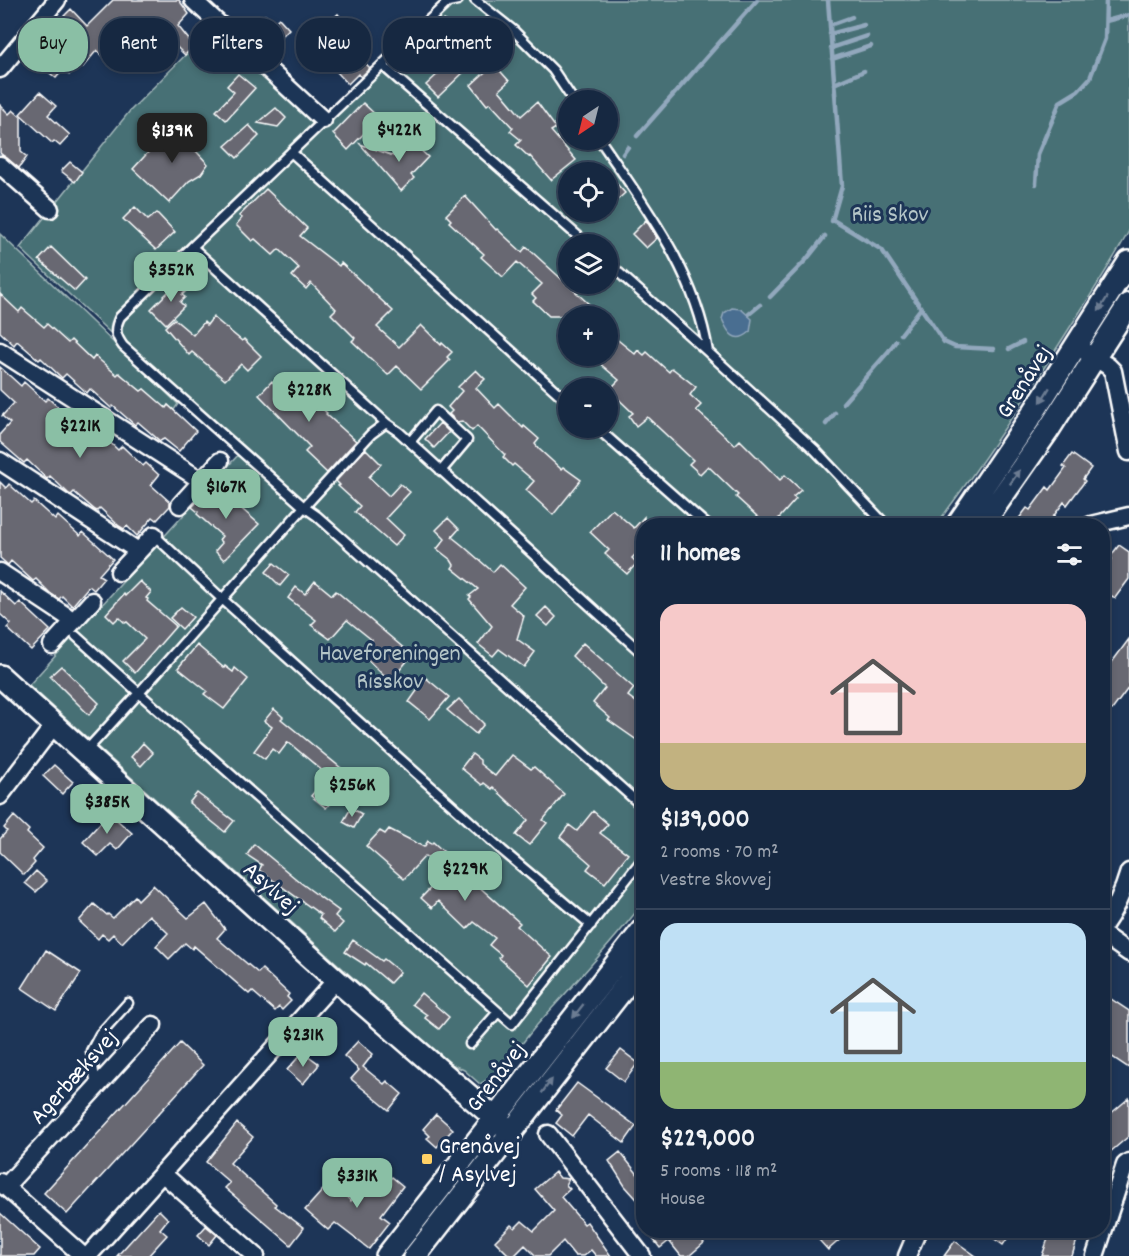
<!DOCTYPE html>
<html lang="en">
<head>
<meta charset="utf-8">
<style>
  body { margin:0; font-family:Dekko,sans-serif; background:#23344c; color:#f1f3f6; height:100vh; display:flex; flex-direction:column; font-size:22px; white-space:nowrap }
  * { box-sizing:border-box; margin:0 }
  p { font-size:20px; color:#9ea6b1 }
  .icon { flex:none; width:33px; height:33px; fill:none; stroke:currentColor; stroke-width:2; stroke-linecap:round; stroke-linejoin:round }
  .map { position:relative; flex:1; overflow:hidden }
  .details { position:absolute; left:636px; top:518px; width:474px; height:720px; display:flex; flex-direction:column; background:#162841; border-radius:24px; box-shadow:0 3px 9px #0003,0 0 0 2px #35445a }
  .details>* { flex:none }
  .hud { position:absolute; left:18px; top:18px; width:528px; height:54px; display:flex; gap:12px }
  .needle { width:39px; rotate:215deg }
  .controls { position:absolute; left:558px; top:90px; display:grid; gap:12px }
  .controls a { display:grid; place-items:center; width:60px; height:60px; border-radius:50%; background:#162841; box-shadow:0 3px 9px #0003,0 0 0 2px #35445a; font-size:30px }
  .price { position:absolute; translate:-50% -51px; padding:0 14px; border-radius:12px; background:#8abfa5; color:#111; font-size:20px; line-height:39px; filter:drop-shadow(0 2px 3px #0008) }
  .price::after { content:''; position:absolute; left:50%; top:36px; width:18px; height:14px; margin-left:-9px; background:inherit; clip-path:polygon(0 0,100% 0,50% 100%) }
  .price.selected { background:#222; color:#fff }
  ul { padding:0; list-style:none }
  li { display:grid; align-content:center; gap:12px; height:318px; padding:0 24px }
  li+li { border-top:2px solid #35445a }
  li span { display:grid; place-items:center; height:186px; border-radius:18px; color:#555 }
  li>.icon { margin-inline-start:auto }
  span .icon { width:108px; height:108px; fill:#fffc; stroke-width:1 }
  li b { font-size:26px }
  h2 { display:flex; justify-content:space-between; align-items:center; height:72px; padding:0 24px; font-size:26px }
  .chip { padding:0 21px; border-radius:24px; background:#162841; box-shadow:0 3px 9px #0003,0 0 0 2px #35445a; font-size:21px; line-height:54px }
  .chip.selected { background:#8abfa5; color:#111 }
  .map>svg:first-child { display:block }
</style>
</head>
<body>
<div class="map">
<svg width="1129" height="1256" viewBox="0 0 1129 1256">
  <rect width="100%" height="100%" fill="#1d3557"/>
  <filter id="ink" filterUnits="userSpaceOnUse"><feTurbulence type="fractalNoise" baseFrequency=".0167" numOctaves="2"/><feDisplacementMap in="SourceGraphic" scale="12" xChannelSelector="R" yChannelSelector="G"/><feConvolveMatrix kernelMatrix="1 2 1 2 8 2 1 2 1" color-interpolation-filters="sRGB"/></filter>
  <g filter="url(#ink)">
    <path fill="#477075" stroke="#a3b8ba" stroke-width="1.5" fill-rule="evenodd" d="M444,0H1129V231C1110,266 1088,299 1067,332C1025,398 983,463 936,525H644L643,903C610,946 573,985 537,1025C519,1046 504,1071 480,1084L464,1070L445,1061L29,685L239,454L20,248L129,112L224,16L327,111ZM568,100H608V140H568ZM568,172H608V212H568ZM568,244H608V284H568ZM568,316H608V356H568ZM568,388H608V428H568Z
      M0,234L178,404L174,410L168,405L163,411L144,389L139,394L120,373L114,379L17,314L0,294Z"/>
    <path fill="#496e91" stroke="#92a8bd" stroke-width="1.5" d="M732,308L741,309L752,319L750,332C735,345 728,333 722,319L724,313Z"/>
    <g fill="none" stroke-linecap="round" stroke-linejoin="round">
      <path stroke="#92a8bd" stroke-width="4.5" d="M828,0L842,186L832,221
        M1106,21L1129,15
        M830,25L852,17
        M830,34L864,25
        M831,48L867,36
        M832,59L871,46
        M834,84L864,71
        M637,136L757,0
        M623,154L628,147
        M1036,184L1038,154L1060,102L1078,91L1090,78L1105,39L1106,0
        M833,220L882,250L944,342L955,347L994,349
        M770,297L806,260L825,236
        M749,314L760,305
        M901,334L921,308
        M1009,349L1023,342
        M843,403L888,352L896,341
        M826,424L835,413"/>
    </g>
    <path fill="#686772" stroke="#fff" stroke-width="1.5" d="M113,0H179L189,14L178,26L194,46L185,55L156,27L115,68L97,50L82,68L77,64L69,75L63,70L56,78L37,63L68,26L61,19L71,9L87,26Z
      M338,14L341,18H345L350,23V27L361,39V45L354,51L370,68L361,77L358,74L348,84L337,72L343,67L315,36Z
      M265,15L273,23L279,18L289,29L270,48L250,29Z
      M444,20L457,34L444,46L431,33Z
      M454,59L466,70L438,97L426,85Z
      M494,64L509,81L499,90L521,116L537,102L556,128L551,131L576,160L551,180L530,156L529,157L516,145L521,140L510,131L513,128L490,103L487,105L471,85Z
      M238,74L255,88L226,120L216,111L234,92L227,86Z
      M40,92L56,106L48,115L70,135L60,146L54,141L52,143L20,114Z
      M363,103L379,118L348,150L333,134Z
      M0,105L9,114L13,110L21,117V152L27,157L19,168L0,153Z
      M276,108L286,118L278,127L258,123Z
      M175,123L200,148L196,151L208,164L201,174L189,181L169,203L133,169Z
      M249,125L259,136L237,158L225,146Z
      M412,142L428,157L411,175L414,178L401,191L360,144L394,156L402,146L406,149Z
      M70,162L82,172L75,182L61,171Z
      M615,182L625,193L614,203L608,196V188Z
      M266,189L307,228L300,236L339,266L341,263L393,311L377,327L399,347L421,325L441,345L442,343L452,352L447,357L450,360L421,389L397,366L388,375L352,341L355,338L331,314L336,309L311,283L306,289L292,276L299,268L279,249L273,255L255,239L252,241L236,225L242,218L239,216Z
      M465,196L496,230L497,229L522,252L526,247L532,252L602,316H549L533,301L536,298L532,294L542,284L517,262L503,277L481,257L484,254L449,222L451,220L446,215Z
      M135,207L148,220L157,213L175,232L156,250L123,219Z
      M646,220L657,238L646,248L632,234Z
      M51,247L85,280L75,291L39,260Z
      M180,280L188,289L182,295L185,297L180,302L184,306L166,324L151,309Z
      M0,294L19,312L22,308L44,327L47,324L68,343L71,340L92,360L95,356L117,375L119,373L141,391L144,389L166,408L168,405L196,431L179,451L164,439L160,441L138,422L135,425L113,406L111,408L90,389L87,393L66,374L62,378L41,358L39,360L17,341L14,345L0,332Z
      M213,317L242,341L244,339L261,356L247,370L241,364L225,380L192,352L189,355L165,327L174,319L193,335L204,322L207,325Z
      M608,332L635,354L638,350L644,355L647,352L669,372L672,368L696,387L690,395L701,405L696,410L735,445L740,440L780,480L785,475L801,490L793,497L796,499L773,525H766L759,518L736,497L738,495L708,466L700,474L689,464L693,460L647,417L636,426L629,416L633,413L609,390L619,380L591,356H608Z
      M0,367L21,386L24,382L45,401L48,398L69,417L72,414L94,434L97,430L118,450L122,446L143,466L146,463L159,475L151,485L170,502V506L157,520L153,517L137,536L127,526L124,529L119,526L100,508L97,511L95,510L74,492L71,495L69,494L50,476L47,479L27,460L24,463L0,442V434L10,423L2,416L14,403L0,390Z
      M476,370L485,379L476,388L495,408L499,404L523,428L524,426L539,439L535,444L539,449L561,469L563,467L581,480L553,515L526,490L534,481L514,464L512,466L503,457L505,455L477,426L472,431L462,421L457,422L449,414L452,411L448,407L462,391L458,387Z
      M285,377L308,398L310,397L327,413L326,414L356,441L327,473L305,452L310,447L259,395L272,381L277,386Z
      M440,423L449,432L434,448L425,439Z
      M366,449L381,464L369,477L389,496L400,484L410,492L386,518L404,535L394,546L355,512L360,506L338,486L340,485L336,481Z
      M1072,454L1091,468L1083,479L1085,481L1067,505L1064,502L1047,525H1014L1027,508L1030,510L1047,487L1050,490L1066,468L1063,466Z
      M0,482L6,488L9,484L31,504L34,501L55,520L58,516L80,536L83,532L113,559L99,575L104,578L94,590L89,586L72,606L62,596L59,599L50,593L36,579L33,581L11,561L8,565L0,558Z
      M221,483L231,491L227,496L259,524L224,560L215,551L222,543L219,540L222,536L197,514L198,512L192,507L202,497L206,501Z
      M612,509L634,528L644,517V546L632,558L637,563L627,574L605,554L609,550L590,532Z
      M448,518L459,529L452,537L462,545L493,572L500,564L525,587L510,604L524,616L517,639L535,652L524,667L499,649L493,656L478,644L492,626L469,599L471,597L469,596L478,589L452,568L454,565L451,560L437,549L445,539L436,530Z
      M1119,545L1129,552V579L1115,598L1112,596L1102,608V572L1112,559L1110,557Z
      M274,563L289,575L280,586L266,572Z
      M140,581L151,592L146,598L148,599L147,601L176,626L135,673L123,661L145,639L127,622L125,623L119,617L114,622L106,614L124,594L125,596Z
      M315,581L332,595L336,591L412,655L390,682L361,653L372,640L347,620L330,639L311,625L316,620L288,598L296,587L305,594Z
      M0,591L16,606L20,602L50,630L31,650L7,628L11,624L0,614Z
      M181,607L193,617L182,629L170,618Z
      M546,607L556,617L548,626L537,616Z
      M1129,639V687L1112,710L1102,703V682L1110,672L1107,669Z
      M583,643L634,688L628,696L644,708V745L608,720L610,718L593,703L605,688L572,656Z
      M197,645L224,668L225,666L233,672L235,668L248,679L224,709L204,694L207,691L178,668Z
      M61,666L99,703L89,715L50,676Z
      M426,678L449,697L430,719L409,702Z
      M459,699L484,724L476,734L447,710Z
      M274,709L283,717L281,719L352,777L326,808L311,796L327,777L324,774L325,773L288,742L279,754L272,749L265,759L254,751L272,727L264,721Z
      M143,743L153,753L141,766L131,757Z
      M472,754L480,760V764L495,776L512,755L531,769L534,767L564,794L543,820L547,823L529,845L516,835L528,820L493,787L492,789L484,783L482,785L461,768Z
      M54,765L73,782L62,794L43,776Z
      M197,793L234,821L225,832L189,803Z
      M351,808L362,814L354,828L343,822Z
      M593,811L608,824L600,833L628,854L605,883L587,869L591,864L560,837L569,825L577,831Z
      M109,813L132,833L117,850L110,844L98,856L83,842Z
      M14,816L29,830L27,833L43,848L33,860L35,863L24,875L0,852V839L7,831L4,828Z
      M389,829L424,847L428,841L431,844L433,842L444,852L442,854L520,923L517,926L552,957L529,985L499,958L501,955L489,945L495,938L474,922L467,929L438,901L432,908L421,898L445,873L425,856L404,879L366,846L380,831L385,834Z
      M254,844L301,883L339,911L335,916L343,923L335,932L319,918L321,915L259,870L262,865L247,855Z
      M36,871L47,881L36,892L25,883Z
      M153,885L188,918L206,904L225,929L217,938L258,973L262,969L289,994L287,997L291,1001L282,1010L279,1007L275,1011L252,991L249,994L194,946L192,949L185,943L169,959L156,946L168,933L149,915L122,943L113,934L108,939L102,934L98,939L79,921L94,904L107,915L108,914L113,918L135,896L138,900Z
      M353,940L382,961L384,959L400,972L390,983L366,963L365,965L345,952Z
      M46,950L81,973L56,1011L22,988Z
      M421,993L449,1017L439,1029L425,1018L427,1015L412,1004Z
      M1102,993L1129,1011V1068L1102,1050Z
      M358,1041L373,1054L363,1067L384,1084L387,1081L402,1094L389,1110L351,1079L359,1070L344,1056Z
      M180,1043L203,1065L67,1214L44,1193Z
      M621,1050L638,1063L624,1082L606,1068Z
      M303,1052L318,1063V1066L303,1084L287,1070Z
      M577,1083L636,1126L624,1143L588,1115L572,1136L556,1123L562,1115L556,1110Z
      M1129,1098V1136L1102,1159V1121Z
      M436,1114L453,1129L437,1147L427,1138L430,1136L423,1129Z
      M237,1123L253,1137L230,1163L276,1204L275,1206L304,1228L291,1245L225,1188L230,1183L206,1162Z
      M620,1152L644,1182V1207L625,1186L609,1161Z
      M374,1171L388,1181L392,1177L403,1186L381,1215L390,1222L369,1249L335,1223L328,1230L305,1210L330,1182L351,1201Z
      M555,1172L560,1178L569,1179L566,1185L570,1189L561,1197L584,1224L587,1222L611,1256H596L591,1250L583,1256H575L563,1241L548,1256H536L525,1245L514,1256H510L495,1241L511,1225L515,1228L522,1221L534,1231L554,1211L535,1189Z
      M159,1210L168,1219L160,1229L167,1235L148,1256H117Z
      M0,1213L40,1249L34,1256H0Z
      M206,1226L217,1235L209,1245L198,1235Z
      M646,1230H694L704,1243L689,1256H681L669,1241L660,1248Z
      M810,1230H851L828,1250Z
      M982,1230H1013L1003,1245Z
      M1051,1230H1080L1072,1256H1042Z
      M955,1241L976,1256H944Z"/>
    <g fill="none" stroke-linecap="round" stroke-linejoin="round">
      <defs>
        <path id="service" d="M458,0L448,2L192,247L386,423L371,434L304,507L139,693L512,1024L644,857
          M475,0L514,31L553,70L573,100
          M382,65L587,244
          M600,140C644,205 696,272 708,352L815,450L886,525
          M291,152L568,402
          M192,247L120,317C114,329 115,335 123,346L304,507L317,516L644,808
          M608,263L708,352
          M386,423L399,432L644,655
          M597,428L707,525
          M410,442L436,411L467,440L441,471
          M154,535L221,598L503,851L591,925
          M76,636L139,693L85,752
          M470,1044L498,1012
          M96,1087L91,1051L100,1034L128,1003"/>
        <path id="minor" d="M193,0L323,120
          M0,69L57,0
          M0,165L50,209
          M1076,346L1108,366L1113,371L1129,452
          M0,351L202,481
          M0,461L138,551
          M180,505L220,461
          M1091,525L1129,516
          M0,572L74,621
          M119,572L154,535
          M52,645L92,601
          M0,796L54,725
          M1102,928C1115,910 1123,893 1129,872
          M1102,934L1129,953
          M548,1134L642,1256
          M162,1173L256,1256
          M0,1182L83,1256
          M5,1187L153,1025
          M88,1256L336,980
          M907,1256L918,1230
          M1095,1256L1125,1165L1129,1162"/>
        <path id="tertiary" d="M957,525L1030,418L1129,262
          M982,525L1047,432L1129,304
          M0,676L336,980L512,1133
          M387,1256L644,928
          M415,1256L644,962"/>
      </defs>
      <use href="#service" stroke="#fff" stroke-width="13"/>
      <use href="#minor" stroke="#fff" stroke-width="21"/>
      <use href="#tertiary" stroke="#fff" stroke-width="26"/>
      <use href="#service" stroke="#1d3557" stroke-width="8"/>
      <use href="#minor" stroke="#1d3557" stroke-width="16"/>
      <use href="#tertiary" stroke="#1d3557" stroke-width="21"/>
    </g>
    <defs><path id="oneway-solid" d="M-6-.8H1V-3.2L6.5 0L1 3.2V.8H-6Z" transform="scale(1.5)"/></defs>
    <g fill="#6c7c92">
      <use href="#oneway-solid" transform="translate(1103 304) rotate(122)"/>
      <use href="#oneway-solid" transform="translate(1045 395) rotate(122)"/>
      <use href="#oneway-solid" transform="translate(1015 477) rotate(-55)"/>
      <use href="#oneway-solid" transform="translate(578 1011) rotate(128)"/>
      <use href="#oneway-solid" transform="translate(547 1086) rotate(-53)"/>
    </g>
  </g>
  <rect fill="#ffd166" stroke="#1d3557" stroke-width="2" x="421" y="1153" width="12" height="12" rx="3"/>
  <g text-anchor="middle" stroke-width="6" stroke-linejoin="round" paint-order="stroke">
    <g font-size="24" fill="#b5c6c8" stroke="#1d3557">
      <text x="890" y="221">Riis Skov</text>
      <text x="390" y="660">Haveforeningen<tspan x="390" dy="28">Risskov</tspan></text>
    </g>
    <g font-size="24" fill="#fff" stroke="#1d3557">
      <text transform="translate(1023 381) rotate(-57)" y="8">Grenåvej</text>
      <text transform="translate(272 887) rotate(42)" y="8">Asylvej</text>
      <text transform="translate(73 1076) rotate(-48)" y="8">Agerbæksvej</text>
      <text transform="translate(495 1076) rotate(-52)" y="8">Grenåvej</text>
    </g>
    <g font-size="24" fill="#fff" stroke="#1d3557" text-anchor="start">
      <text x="439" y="1153">Grenåvej<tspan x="439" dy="28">/ Asylvej</tspan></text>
    </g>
  </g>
</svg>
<div class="controls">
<a><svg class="needle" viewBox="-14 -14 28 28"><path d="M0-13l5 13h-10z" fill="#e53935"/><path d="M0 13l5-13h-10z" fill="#9ea6b1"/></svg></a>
<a><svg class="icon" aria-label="locate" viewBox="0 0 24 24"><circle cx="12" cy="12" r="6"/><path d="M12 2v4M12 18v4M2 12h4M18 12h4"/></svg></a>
<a><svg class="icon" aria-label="layers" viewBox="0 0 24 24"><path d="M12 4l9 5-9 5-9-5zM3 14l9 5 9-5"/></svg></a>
<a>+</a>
<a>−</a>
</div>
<b class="price" style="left:399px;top:163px">$422K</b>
<b class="price selected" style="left:172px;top:164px">$139K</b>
<b class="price" style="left:171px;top:303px">$352K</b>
<b class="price" style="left:309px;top:423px">$228K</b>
<b class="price" style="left:80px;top:459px">$221K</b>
<b class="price" style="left:226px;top:520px">$167K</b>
<b class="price" style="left:352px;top:818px">$256K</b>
<b class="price" style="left:107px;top:835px">$385K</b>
<b class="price" style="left:465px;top:902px">$229K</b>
<b class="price" style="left:303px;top:1068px">$231K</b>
<b class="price" style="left:357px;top:1209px">$331K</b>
<div class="hud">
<a class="chip selected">Buy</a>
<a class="chip">Rent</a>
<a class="chip">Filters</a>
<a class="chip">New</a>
<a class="chip">Apartment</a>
</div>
<section class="details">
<h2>11 homes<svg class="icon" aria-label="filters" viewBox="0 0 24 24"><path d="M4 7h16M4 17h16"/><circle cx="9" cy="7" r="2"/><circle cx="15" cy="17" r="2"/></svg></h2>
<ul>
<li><span style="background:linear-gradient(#f6c9c9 75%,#c2b280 0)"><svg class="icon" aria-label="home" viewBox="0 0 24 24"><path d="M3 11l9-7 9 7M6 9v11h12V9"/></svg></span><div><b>$139,000</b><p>2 rooms · 70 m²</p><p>Vestre Skovvej</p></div></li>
<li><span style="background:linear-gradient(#bfe0f5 75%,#8fb573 0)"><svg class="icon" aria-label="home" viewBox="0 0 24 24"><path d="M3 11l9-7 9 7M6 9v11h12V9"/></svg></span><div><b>$229,000</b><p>5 rooms · 118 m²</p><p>House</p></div></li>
</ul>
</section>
</div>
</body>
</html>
